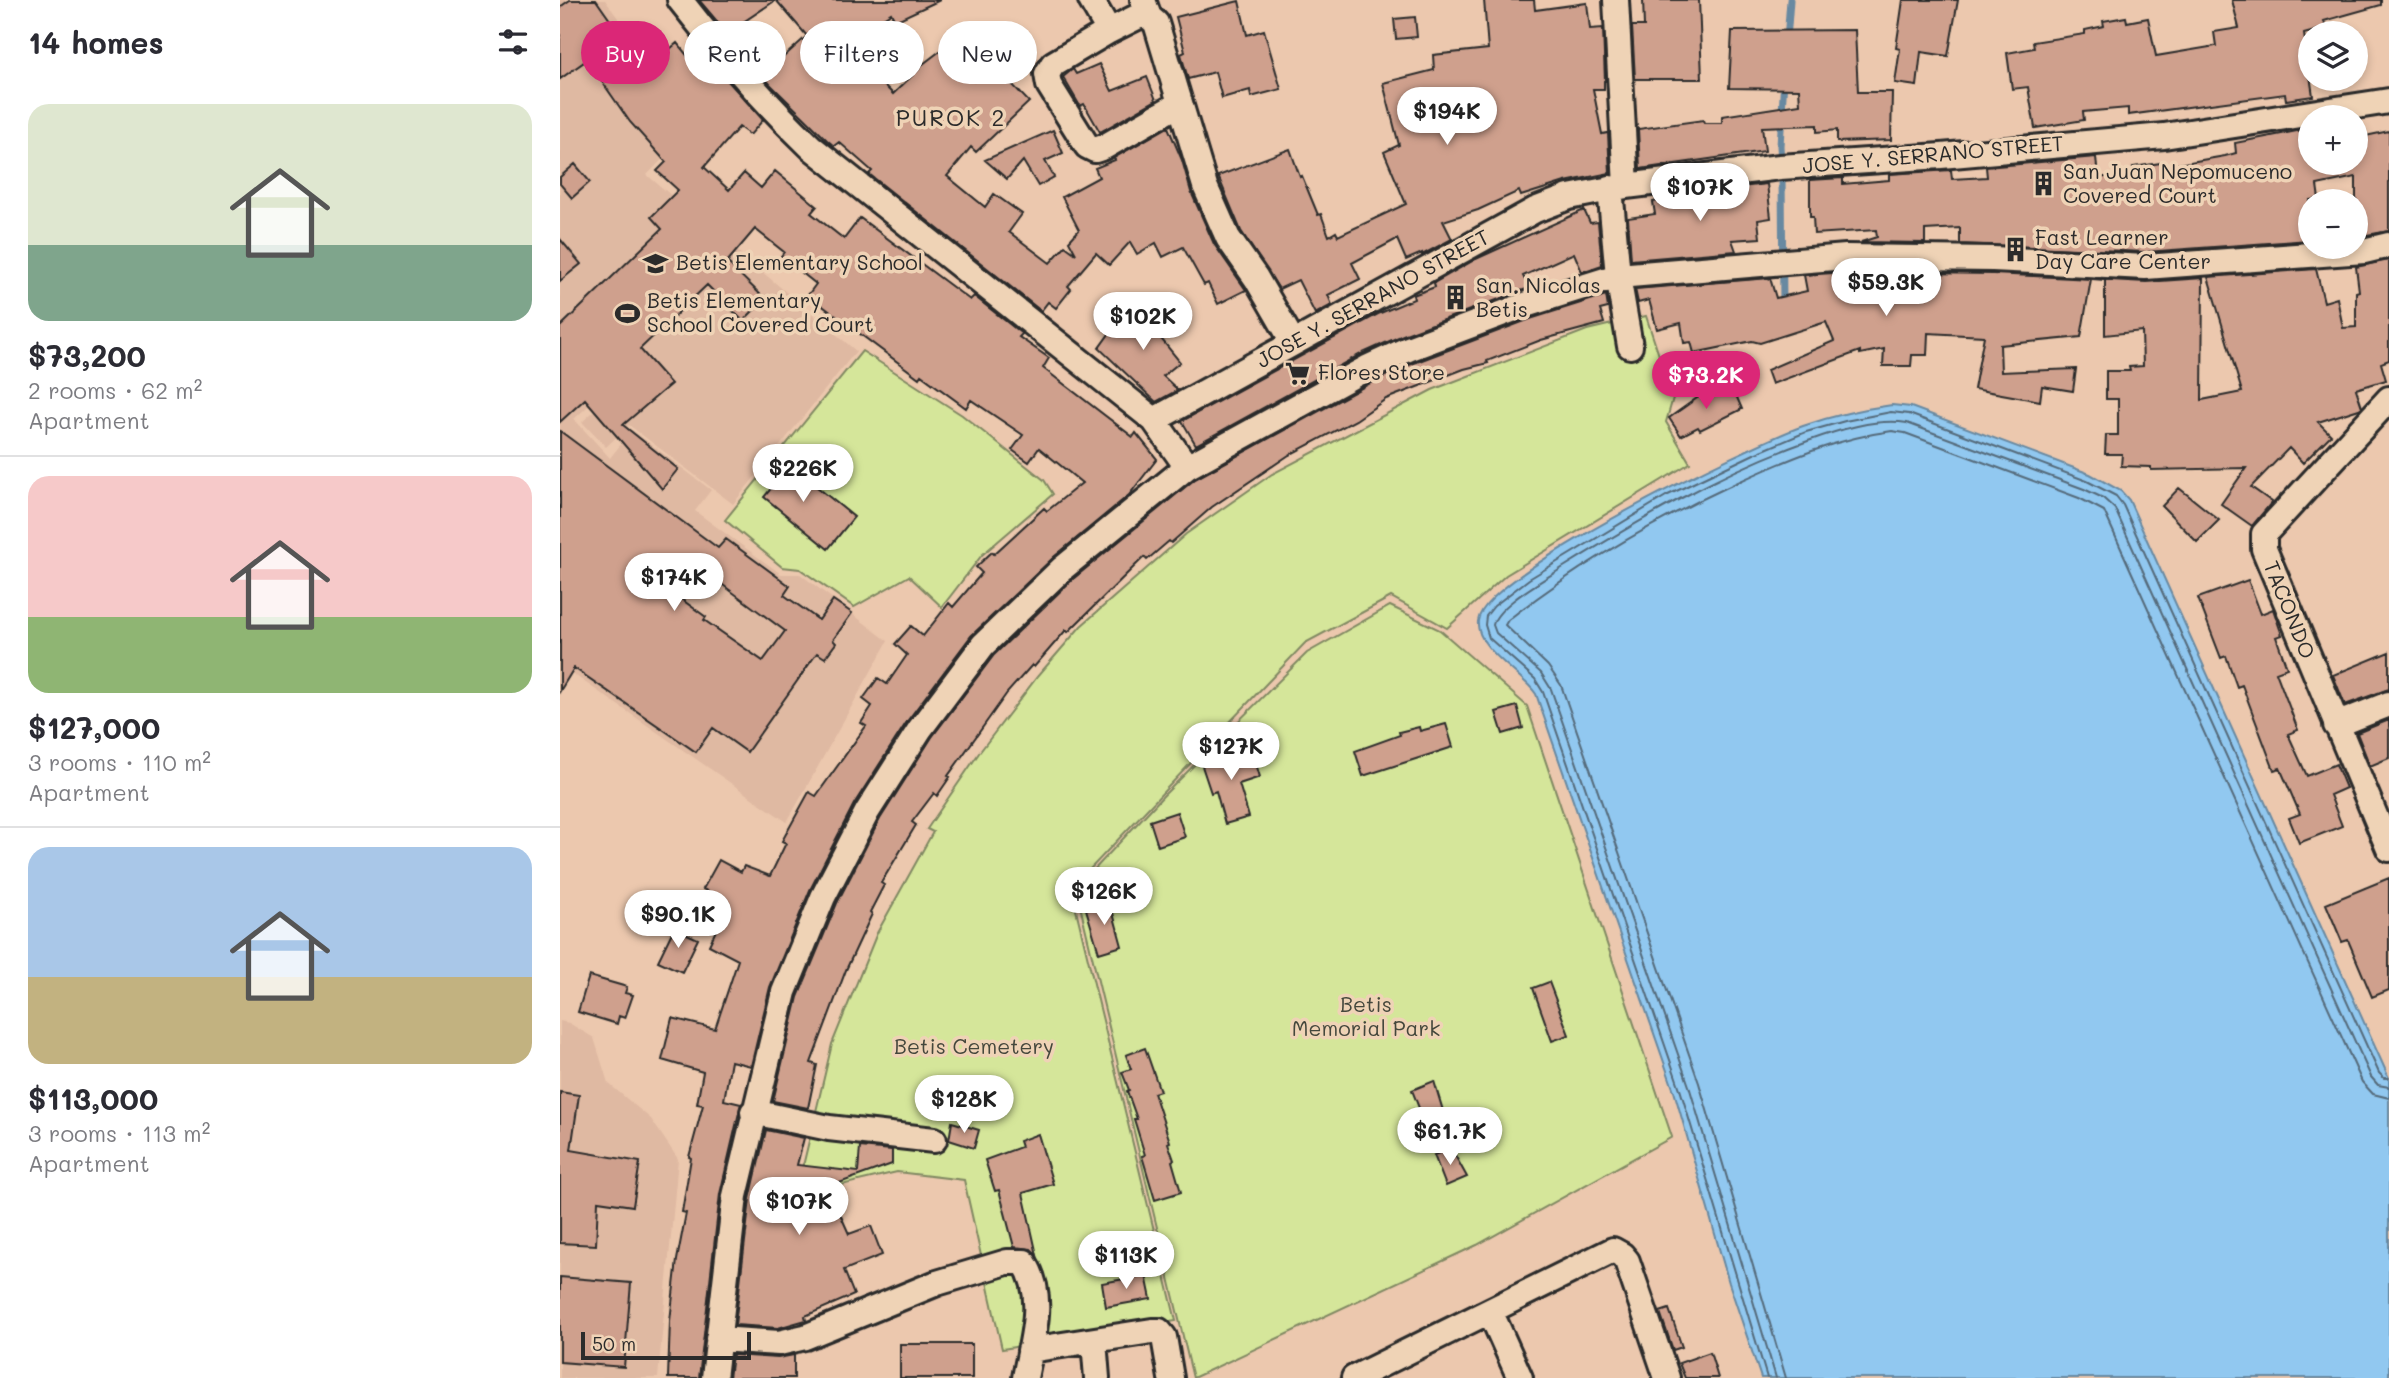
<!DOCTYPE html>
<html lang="en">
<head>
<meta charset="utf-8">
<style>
  body { margin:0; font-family:Mali,sans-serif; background:#f2f2f3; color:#2b2b33; height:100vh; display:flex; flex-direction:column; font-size:26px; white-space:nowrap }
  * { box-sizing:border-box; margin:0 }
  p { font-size:23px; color:#7c7c81 }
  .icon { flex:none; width:38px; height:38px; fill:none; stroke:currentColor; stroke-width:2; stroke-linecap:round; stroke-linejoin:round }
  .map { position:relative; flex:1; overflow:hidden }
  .side { display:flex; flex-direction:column; background:#fff; width:560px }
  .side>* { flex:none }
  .hud { position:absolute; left:21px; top:21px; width:665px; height:63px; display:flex; gap:14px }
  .tools { position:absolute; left:1738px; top:21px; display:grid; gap:14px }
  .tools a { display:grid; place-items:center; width:70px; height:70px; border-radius:50%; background:#fff; box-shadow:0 4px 10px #0003; font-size:35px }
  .scale { position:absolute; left:21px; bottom:18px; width:170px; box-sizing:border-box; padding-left:7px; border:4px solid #2b2b2b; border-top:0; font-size:19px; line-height:24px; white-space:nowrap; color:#2b2b2b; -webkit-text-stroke:5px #efd3b6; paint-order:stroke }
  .price { position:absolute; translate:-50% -60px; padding:0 16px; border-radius:24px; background:#fff; color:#222; font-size:23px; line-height:46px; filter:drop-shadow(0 2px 4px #0008) }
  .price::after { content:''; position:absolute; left:50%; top:42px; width:21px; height:16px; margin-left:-10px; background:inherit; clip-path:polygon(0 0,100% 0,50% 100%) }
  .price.active { background:#db2777; color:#fff }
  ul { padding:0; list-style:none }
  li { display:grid; align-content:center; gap:14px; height:371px; padding:0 28px }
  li+li { border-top:2px solid #e1e1e2 }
  li span { display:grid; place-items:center; height:217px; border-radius:21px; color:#555 }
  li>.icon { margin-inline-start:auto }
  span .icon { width:126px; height:126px; fill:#fffc; stroke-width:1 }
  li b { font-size:30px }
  h2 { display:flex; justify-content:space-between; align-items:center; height:84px; padding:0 28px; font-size:30px }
  .tag { padding:0 24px; border-radius:32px; background:#fff; box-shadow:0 4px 10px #0003; font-size:24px; line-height:63px }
  .tag.active { background:#db2777; color:#fff }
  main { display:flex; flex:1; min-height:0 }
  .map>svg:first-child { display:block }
</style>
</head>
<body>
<main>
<section class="side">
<h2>14 homes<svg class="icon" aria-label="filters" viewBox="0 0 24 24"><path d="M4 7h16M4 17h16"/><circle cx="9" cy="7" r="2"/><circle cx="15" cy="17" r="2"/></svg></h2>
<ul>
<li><span style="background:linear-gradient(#dfe7d0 65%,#7fa58c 0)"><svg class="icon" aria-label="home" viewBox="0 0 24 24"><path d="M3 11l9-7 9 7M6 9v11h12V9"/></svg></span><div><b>$73,200</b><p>2 rooms · 62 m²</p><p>Apartment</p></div></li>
<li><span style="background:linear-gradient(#f6c9c9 65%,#8fb573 0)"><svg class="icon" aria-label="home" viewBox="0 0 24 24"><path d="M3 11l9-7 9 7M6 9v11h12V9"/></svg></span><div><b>$127,000</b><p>3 rooms · 110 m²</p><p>Apartment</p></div></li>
<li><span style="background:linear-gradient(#a9c7e8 60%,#c2b280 0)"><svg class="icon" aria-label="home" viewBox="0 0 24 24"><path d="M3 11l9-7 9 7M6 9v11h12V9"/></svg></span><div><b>$113,000</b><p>3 rooms · 113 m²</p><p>Apartment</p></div></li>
</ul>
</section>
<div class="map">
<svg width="1829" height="1378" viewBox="0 0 1829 1378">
  <rect width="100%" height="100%" fill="#ecc8ae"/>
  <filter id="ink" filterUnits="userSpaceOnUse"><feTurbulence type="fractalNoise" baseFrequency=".0143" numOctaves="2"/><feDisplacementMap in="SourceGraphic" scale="14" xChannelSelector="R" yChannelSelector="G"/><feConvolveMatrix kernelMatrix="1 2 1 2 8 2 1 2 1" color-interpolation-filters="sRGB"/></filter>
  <g filter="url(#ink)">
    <path fill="#dfb9a2" d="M0,0H45L112,94L125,136L87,175L296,351L173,504L69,425L46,447L22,422L45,401L0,356Z
      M0,360L37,398L14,419L50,458L72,430L151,490L135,511L221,574H240L328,641L227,822L0,665Z
      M0,1021L9,1023L34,1038L48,1083L91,1119L118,1159L98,1378H0Z"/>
    <path fill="#d5e69a" stroke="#808862" stroke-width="2" d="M1086,316L1113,398L1106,422L1130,463L946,575L887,628L831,597L745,643L511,889L616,1321L442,1349L404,1180L337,1172L243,1194L232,1190L244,1162L272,1044L317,933L373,832L367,829L419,753L477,677L521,626L626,534L712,474L872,390L1027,330Z
      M302,351L402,415L484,480L493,494L422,555L382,607L349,576L294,607L240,569L222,567L165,520Z
      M830,606L880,630L967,706L1112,1137L917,1245L633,1378L516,889L603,796L747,653Z"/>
    <path fill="#91c8f0" stroke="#6889a1" stroke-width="2" d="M1332,405L1351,407L1530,474L1561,491L1569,500L1829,1078V1378H1201L1169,1283L1114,1091L976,694C962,673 915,648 918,621C923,574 1192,444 1243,426C1271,416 1302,409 1332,405Z"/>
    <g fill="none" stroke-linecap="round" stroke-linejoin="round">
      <path stroke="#546a7a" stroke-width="2" d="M1207,1378L1120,1089L983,692L975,679L929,638L925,625L926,616L934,606L969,579L1106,496L1194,454L1246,432L1285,421L1331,412L1349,414L1527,481L1556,496L1563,505L1819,1073L1824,1078H1829
        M1216,1378L1129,1086L991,689L981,673L936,633L933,625C937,605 986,579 1002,568C1081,519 1161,472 1248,441C1278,430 1316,418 1347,423L1524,489L1543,498L1555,509L1811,1077L1818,1085L1829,1087
        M1226,1378L1139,1083L1001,685L988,666L945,625L948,620C1017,566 1096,520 1176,483C1226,460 1277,438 1332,431L1345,433L1519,498L1544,511L1802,1082L1813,1094L1829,1098"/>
      <path stroke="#6889a1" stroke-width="7" d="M1227,40L1230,0
        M1221,162L1220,146L1224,79
        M1222,173L1223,306"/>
    </g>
    <path fill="#cfa08d" stroke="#2b2b2b" stroke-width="2" fill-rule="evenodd" d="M10,0H36L85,70L117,43L140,71L150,61L203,120L190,135L179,127L144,167L169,190L184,173L201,188L215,171L257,206L251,213L284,239L300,218L410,300L414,296L462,334L459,337L489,358L483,368L573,437L576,433L597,459L569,495L494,557L411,636L348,720L294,804L250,890L210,987L191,1066L171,1061L164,1100L181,1104L160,1194L139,1378H108L110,1321L117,1260L126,1213L122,1212L131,1158L129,1157L143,1105L137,1104L143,1072L102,1060L112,1018L155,1029L178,960L149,945L169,903L143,889L159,860L181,872L184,866L210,876L226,843L222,841L249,792L256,796L306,726L301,723L312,706L303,699L318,678L327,684L347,655L335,644L351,626L363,636L389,603L393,607L422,573L416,567L432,552L434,554L484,508L487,511L522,483L479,448L469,462L452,450L463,435L411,400L406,408L361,375L359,378L248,295L256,284L221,256L224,252L195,229L167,262L205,299L183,321L147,285L80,349L111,384L63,425L118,469L102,489L25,399L0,422V327L102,229L91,217L118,190L97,171L106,162L70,122L27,60L0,79V7Z
      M139,0H380L335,21L331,13L289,40L310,58L304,65L333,94L360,68L359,67L388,45L414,81L433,64L469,102L416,152L411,147L387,176L425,207L434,194L462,214L449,232L490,263L505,246L516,254L509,241L519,230L502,197L539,177L535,168L555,160L554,158L608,127L622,160L631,192L654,244L686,290L658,304L648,283L644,285L623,247L603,257L596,243L577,254L570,242L549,265L536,253L508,286L511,289L496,308L488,302L481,311L309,174L312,171L279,142L274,146L267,140L210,84ZM216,0L247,36L218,62L182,29L185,26L182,23Z
      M924,0H974L975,10L1027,3L1030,29L1043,28L1045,81H1044V89H1033L1042,134L1048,133L1050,173L1005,182L961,196L959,191L918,210L883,221L892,239L862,255V253L846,260L837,239L792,263L800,279L768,295L772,305L755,314L738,280L719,289L681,231L658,176L730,149L740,177L742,176L758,215L761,214L769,236L776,232L778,236L846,204L824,152L839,145L823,83L874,70L873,55L928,49Z
      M1083,0H1139L1142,79H1075L1072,26H1084Z
      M1343,0H1398L1388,56L1361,52L1357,86L1335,83L1340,49L1336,48Z
      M1672,0H1821V5L1764,21L1766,28L1744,34L1753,96L1726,100L1725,94L1568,115V108L1523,112L1524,120L1475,128L1468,87L1452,89L1447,53L1474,48L1473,42L1525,34V30L1544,26L1543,21L1566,17L1567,22L1588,18L1596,56L1656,46L1654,32L1679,28Z
      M679,1L687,35L704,30L721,89L691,97L690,90L662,98L655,72L628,79L621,54L625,52L616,17Z
      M855,17L857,37L836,39L834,19Z
      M1295,30L1298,92H1332L1331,140L1277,142V130L1257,132V125L1202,127L1205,151L1080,169L1078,129L1143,120L1144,123H1162V116L1240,104L1239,89L1169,88L1172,31Z
      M539,64L552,91L587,77L596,100L540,132L524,104L520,106L503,77L513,69L516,74Z
      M1747,129L1750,163H1796V138L1829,131V231L1796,237V177L1757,185L1759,199L1750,200V240L1585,252L1400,244V228L1365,230V243L1301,242L1317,237L1316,230L1254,234L1253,217H1250V180L1283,178V184L1329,180V174L1391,170L1392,179L1427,177L1426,167L1536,157L1538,178L1574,173L1573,167L1601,163V167L1665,156L1676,153L1675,143Z
      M493,130L503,153L485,161L494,177L478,186L463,161L447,179L425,160Z
      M15,164L30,182L12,198L0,184V177Z
      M1207,184L1211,218L1198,220L1200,238L1172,240L1176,251L1071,260L1068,218L1095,214L1093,202L1145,191Z
      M1024,210L1030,223L1038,222L1042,265L1022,272L1014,253L963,276L969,288L843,335L801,354L636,445L622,421L818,314L854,299L853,295L875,287L874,283L916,259Z
      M0,239L21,264L0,281Z
      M1829,260V360L1821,363L1826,380L1796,389L1802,407L1799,409L1758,422L1771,435L1743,463L1729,448L1691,487L1712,502L1692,526L1661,504L1686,468L1591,470V467L1561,466L1562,454H1545L1546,435H1558V399H1546V371H1570L1569,367L1583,366L1582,331L1545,335V280L1532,279L1586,282L1643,278L1642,400L1682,392L1648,277L1756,269L1764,302L1777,298L1783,328L1796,327V292L1799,291L1796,267Z
      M1287,272L1433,274L1531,279L1521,337L1440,345L1441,372L1516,369L1513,391L1482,386L1480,401L1414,389L1424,336L1368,333L1367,355H1352L1351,366H1323L1324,349L1300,354V351L1212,384L1207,370L1274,341L1266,322L1200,343L1192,341L1134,353L1131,342L1124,343L1121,323L1097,329L1089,300L1078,303L1075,289L1210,278L1216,298L1247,291L1244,275Z
      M1046,295L1048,308L1040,310L1044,323L981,340L927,361L928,363L904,369L826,399L796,420L729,455L652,507L611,543L609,541L587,560L584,557L508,632L506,630L474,667L472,665L447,693L388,776L390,777L377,796L374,793L352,822L356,825L321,883L324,885L310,912L312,914L286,970L251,1063L257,1065L248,1108L213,1101L238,997L277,903L320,819L372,737L434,655L513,579L635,479L814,381L854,363L970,319Z
      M591,301L611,325L598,335L620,362L603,376L618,390L596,402L539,348L557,323L561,326Z
      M1172,386L1182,409L1140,430L1138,427L1121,436L1109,418L1140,396L1142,399Z
      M0,431L158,548L166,539L230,586L224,595L259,620L273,600L292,613L273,640L276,643L265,658L257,653L187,752L153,728L136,752L14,668L0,691ZM125,557L225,631L203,661L144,620L146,617L103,586Z
      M230,465L294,517L268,549L204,497Z
      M1619,488L1659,520L1637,542L1602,506Z
      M1688,580L1701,614L1713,609L1722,635L1716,637L1727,668L1716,672L1738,730L1728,734L1747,776L1776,764L1786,788L1770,795L1782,826L1739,843L1729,818L1740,814L1720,768L1714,770L1682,685L1677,687L1666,656L1661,658L1638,598Z
      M1829,652V689L1785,705L1773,675Z
      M957,706L963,728L943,734L936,712Z
      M1829,720V758L1810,766L1797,733Z
      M886,724L893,747L803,776L795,751L840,735L839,732L859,727L860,731Z
      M691,747L700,777L679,784L689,817L665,824L656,791L651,793L641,763Z
      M617,812L625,837L598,846L590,821Z
      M1829,878V990L1812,997L1788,940L1782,942L1766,904Z
      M550,902L562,946L539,953L526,909Z
      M114,928L138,939L122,972L98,961Z
      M29,976L67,987L65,993L73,995L65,1018L59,1016L57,1024L18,1012Z
      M989,982L1009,1035L992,1041L973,988Z
      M585,1048L600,1091L594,1093L610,1142L608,1143L614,1160L612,1161L621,1192L595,1200L582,1156L585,1155L574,1119H577L567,1091L569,1090L562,1072L571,1069L566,1055Z
      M874,1081L887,1124L868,1131L852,1090Z
      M0,1092L19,1095L11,1150L80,1162L73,1206L38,1201L36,1245L0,1243Z
      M392,1122L419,1130L414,1148L389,1140Z
      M206,1130L244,1138L237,1165L298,1172L300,1147L332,1150V1164L268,1187L289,1234L311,1226L322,1255L284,1270L294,1295L245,1316L246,1320L218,1328L175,1325L190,1199Z
      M478,1134L493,1184L463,1193L477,1255L471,1249L454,1247L439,1190L435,1191L425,1160L461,1147L459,1141Z
      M891,1148L907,1177L886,1186L874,1155Z
      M586,1275L591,1299L546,1307L542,1283Z
      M0,1277L71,1283L64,1367L0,1362Z
      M1109,1309L1122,1347L1113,1350L1100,1312Z
      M340,1344H412V1378H340Z
      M1150,1352L1158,1378H1125L1119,1363Z
      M172,1355L218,1358L234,1355V1378H169Z"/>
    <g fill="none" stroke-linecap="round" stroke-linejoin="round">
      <defs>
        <path id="minor" d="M120,0C162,54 202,100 251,147L594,420L627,467
          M531,0L549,31
          M583,0L589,17L596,23L645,186L668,238L696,278L733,342
          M1056,0L1066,186
          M589,17L581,15L549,31L493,64L487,74L489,85L527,146L535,150L544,147L619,104
          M1050,188L1058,276L1070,346
          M1829,399L1704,534V549L1829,849
          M594,420L975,210L1009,197L1066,186L1220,167L1381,156L1604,136L1829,101
          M1776,725L1829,704
          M193,1112L269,1128L374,1140
          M930,1311L960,1378
          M158,1339L219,1343L245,1337L377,1283L447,1262H464C487,1297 472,1339 465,1378
          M534,1341L537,1378
          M470,1350L592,1331H599L604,1337L611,1378
          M154,1378L175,1196L218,1017L224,992L263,897L307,812L360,729L423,645L503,568L627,467L807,368L848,349L965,305L1058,276L1286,257L1433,259L1585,267L1804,251L1829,245
          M794,1378L1053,1250L1062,1255L1067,1261L1107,1378"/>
      </defs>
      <use href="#minor" stroke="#2b2b2b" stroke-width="30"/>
      <use href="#minor" stroke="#efd3b6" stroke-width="24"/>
    </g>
  </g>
  <defs>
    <symbol id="building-bare" viewBox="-9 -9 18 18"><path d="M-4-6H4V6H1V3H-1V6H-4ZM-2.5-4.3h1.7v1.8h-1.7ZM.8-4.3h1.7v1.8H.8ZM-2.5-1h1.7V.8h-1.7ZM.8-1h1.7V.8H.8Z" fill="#2b2b2b" stroke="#efd3b6" stroke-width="2.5" paint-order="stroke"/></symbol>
    <symbol id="school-bare" viewBox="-9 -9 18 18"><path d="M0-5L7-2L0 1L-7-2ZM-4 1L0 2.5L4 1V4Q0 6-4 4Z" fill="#2b2b2b" stroke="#efd3b6" stroke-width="2.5" paint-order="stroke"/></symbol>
    <symbol id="stadium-bare" viewBox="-9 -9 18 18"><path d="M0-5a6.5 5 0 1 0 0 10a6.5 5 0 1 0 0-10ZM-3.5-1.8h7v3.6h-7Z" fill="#2b2b2b" stroke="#efd3b6" stroke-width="2.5" paint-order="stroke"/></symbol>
    <symbol id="supermarket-bare" viewBox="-9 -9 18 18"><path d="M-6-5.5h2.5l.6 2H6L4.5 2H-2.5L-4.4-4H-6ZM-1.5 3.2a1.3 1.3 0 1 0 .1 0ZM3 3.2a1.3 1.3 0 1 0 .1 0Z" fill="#2b2b2b" stroke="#efd3b6" stroke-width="2.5" paint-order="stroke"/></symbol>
  </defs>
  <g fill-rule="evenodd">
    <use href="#building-bare" x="1466" y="166" width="35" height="35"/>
    <use href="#building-bare" x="1438" y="232" width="35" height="35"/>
    <use href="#school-bare" x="78" y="246" width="35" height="35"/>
    <use href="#building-bare" x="878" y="280" width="35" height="35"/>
    <use href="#stadium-bare" x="50" y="296" width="35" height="35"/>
    <use href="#supermarket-bare" x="720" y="356" width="35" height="35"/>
  </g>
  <g text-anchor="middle" stroke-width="7" stroke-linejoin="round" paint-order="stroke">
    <g font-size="21" fill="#2b2b2b" stroke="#efd3b6">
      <text transform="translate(1373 155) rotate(-5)" y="7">JOSE Y. SERRANO STREET</text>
      <text transform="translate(813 299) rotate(-29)" y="7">JOSE Y. SERRANO STREET</text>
      <text transform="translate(1729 610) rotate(68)" y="7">TACONDO</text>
    </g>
    <g font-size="21" fill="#2b2b2b" stroke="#efd3b6" text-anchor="start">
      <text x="1503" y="179">San Juan Nepomuceno<tspan x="1503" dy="24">Covered Court</tspan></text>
      <text x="1475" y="245">Fast Learner<tspan x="1475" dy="24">Day Care Center</tspan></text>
      <text x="116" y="270">Betis Elementary School</text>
      <text x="916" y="293">San. Nicolas<tspan x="916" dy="24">Betis</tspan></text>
      <text x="87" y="308">Betis Elementary<tspan x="87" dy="24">School Covered Court</tspan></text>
      <text x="758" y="380">Flores Store</text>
    </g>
    <g font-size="21" fill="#44473c" stroke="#efd3b6">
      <text x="806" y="1012">Betis<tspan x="806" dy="24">Memorial Park</tspan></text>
      <text x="414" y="1054">Betis Cemetery</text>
    </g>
    <g font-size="23" letter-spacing="2" fill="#2b2b2b" stroke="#efd3b6">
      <text x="391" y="126">PUROK 2</text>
    </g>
  </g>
</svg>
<div class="tools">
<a><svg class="icon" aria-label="layers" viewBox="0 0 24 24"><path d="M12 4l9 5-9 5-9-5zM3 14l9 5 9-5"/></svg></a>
<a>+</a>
<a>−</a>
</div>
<div class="scale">50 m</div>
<b class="price" style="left:887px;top:147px">$194K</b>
<b class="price" style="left:1140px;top:223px">$107K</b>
<b class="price" style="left:1326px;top:318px">$59.3K</b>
<b class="price" style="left:583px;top:352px">$102K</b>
<b class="price active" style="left:1146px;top:411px">$73.2K</b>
<b class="price" style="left:243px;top:504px">$226K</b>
<b class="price" style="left:114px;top:613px">$174K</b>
<b class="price" style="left:671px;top:782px">$127K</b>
<b class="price" style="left:544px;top:927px">$126K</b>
<b class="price" style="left:118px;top:950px">$90.1K</b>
<b class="price" style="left:404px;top:1135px">$128K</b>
<b class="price" style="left:890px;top:1167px">$61.7K</b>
<b class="price" style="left:239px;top:1237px">$107K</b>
<b class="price" style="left:566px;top:1291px">$113K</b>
<div class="hud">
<a class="tag active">Buy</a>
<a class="tag">Rent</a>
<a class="tag">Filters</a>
<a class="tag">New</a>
</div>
</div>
</main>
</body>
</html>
